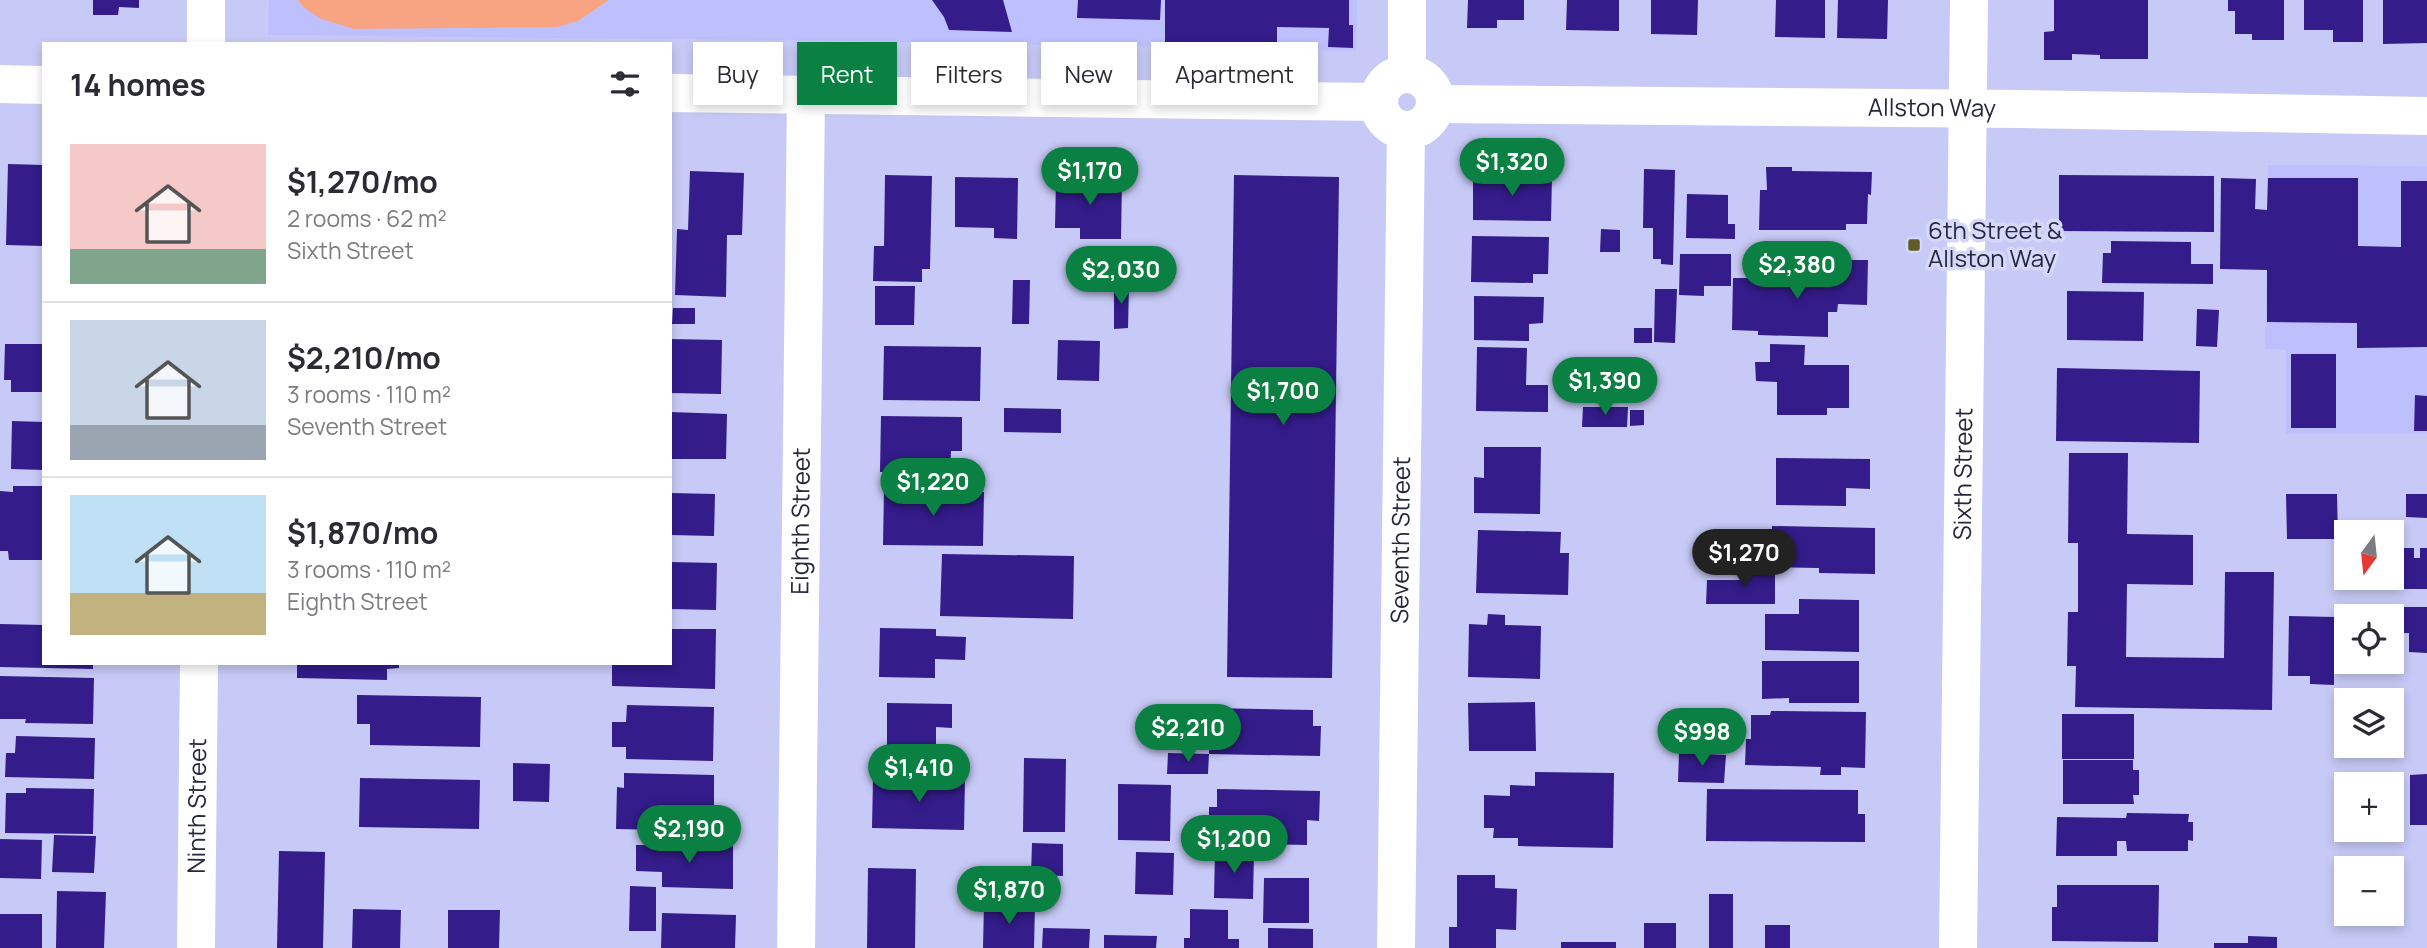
<!DOCTYPE html>
<html lang="en">
<head>
<meta charset="utf-8">
<style>
  body { margin:0; font-family:Manrope,sans-serif; background:#f7f7f7; color:#2b2b33; height:100vh; display:flex; flex-direction:column; font-size:26px; white-space:nowrap }
  * { box-sizing:border-box; margin:0 }
  p { font-size:23px; color:#7c7c81 }
  .icon { flex:none; width:38px; height:38px; fill:none; stroke:currentColor; stroke-width:2; stroke-linecap:round; stroke-linejoin:round }
  .map { position:relative; flex:1; overflow:hidden }
  .drawer { position:absolute; left:42px; top:42px; width:630px; height:623px; display:flex; flex-direction:column; background:#fff; border-radius:0px; box-shadow:0 4px 10px #0003 }
  .drawer>* { flex:none }
  .top-card { position:absolute; left:693px; top:42px; width:665px; height:63px; display:flex; gap:14px }
  .needle { width:46px; rotate:195deg }
  .controls { position:absolute; left:2334px; top:520px; display:grid; gap:14px }
  .controls a { display:grid; place-items:center; width:70px; height:70px; border-radius:0px; background:#fff; box-shadow:0 4px 10px #0003; font-size:35px }
  .price { position:absolute; translate:-50% -60px; padding:0 16px; border-radius:24px; background:#0b8043; color:#fff; font-size:23px; line-height:46px; filter:drop-shadow(0 2px 4px #0008) }
  .price::after { content:''; position:absolute; left:50%; top:42px; width:21px; height:16px; margin-left:-10px; background:inherit; clip-path:polygon(0 0,100% 0,50% 100%) }
  .price.selected { background:#222; color:#fff }
  ul { padding:0; list-style:none }
  li { display:flex; align-items:center; gap:21px; height:175px; padding:0 28px }
  li+li { border-top:2px solid #e1e1e2 }
  li span { display:grid; place-items:center; flex:none; width:196px; height:140px; border-radius:0px; color:#555 }
  li>.icon { margin-inline-start:auto }
  span .icon { width:84px; height:84px; fill:#fffc; stroke-width:1 }
  li b { font-size:30px }
  h2 { display:flex; justify-content:space-between; align-items:center; height:84px; padding:0 28px; font-size:30px }
  .tag { padding:0 24px; border-radius:0px; background:#fff; box-shadow:0 4px 10px #0003; font-size:24px; line-height:63px }
  .tag.selected { background:#0b8043; color:#fff }
  .map>svg:first-child { display:block }
</style>
</head>
<body>
<div class="map">
<svg width="2427" height="948" viewBox="0 0 2427 948">
  <rect width="100%" height="100%" fill="#c7caf6"/>
  <path fill="#bec0fe" d="M269,0H1357L1356,51L852,41L268,35Z
    M2268,165L2427,166V434H2286V350L2265,349Z"/>
  <path fill="#f8a482" d="M298,0H609L578,21L557,27L354,29L321,19L303,7Z"/>
  <path fill="#341c8b" d="M93,0H139V8L119,7L118,15H93Z
    M932,0H1003L1012,32L949,30L944,17Z
    M1078,0H1161L1160,20L1077,18Z
    M1165,0H1349V25H1353V48L1328,47L1329,28L1277,27V46L1165,45Z
    M1468,0H1524V20H1497V28H1467Z
    M1567,0H1619V31L1566,30Z
    M1651,0H1698L1697,35L1651,34Z
    M1776,0H1825V38L1775,37Z
    M1838,0H1888L1887,39L1837,38Z
    M2054,0H2148V59H2100V55L2072,54V60H2044V32L2054,31Z
    M2228,0H2284V40H2252V34H2235V11H2228Z
    M2304,0H2363V42H2333V30H2304Z
    M2383,0H2427V43L2383,44Z
    M8,164L44,165V246L6,245Z
    M1766,167H1792V171L1872,172L1871,195L1868,194L1867,224H1846V230H1759L1760,190H1767Z
    M1644,169L1675,170L1673,265L1661,264V259H1653V228H1643Z
    M690,171L744,173L742,235H727L726,297L675,295L677,229L688,230Z
    M885,175L932,176L930,269H922V282L873,281L874,246H884Z
    M1234,175L1339,177L1332,678L1227,677Z
    M1473,175L1552,176L1551,221L1473,220Z
    M2059,175L2214,176V232L2059,231Z
    M955,177L1018,178L1017,239L994,238V228L955,227Z
    M1056,178L1122,179L1121,239H1080V228H1055Z
    M2221,178L2256,179L2255,209L2267,210L2268,178H2358V246L2401,247V181H2427V347L2357,348V323L2267,322V270L2220,269Z
    M1687,194L1728,195V224H1735V239L1686,238Z
    M1601,229L1620,230V252H1600Z
    M1472,236L1549,237L1548,274H1533V283L1471,282Z
    M2111,241L2191,242V264H2213V284L2102,283L2103,253H2111Z
    M1680,254H1731V286H1704V296L1679,295Z
    M1838,260H1868L1867,305L1838,304L1837,312H1828V337L1758,335V331L1732,330L1733,278H1759L1760,276L1838,278Z
    M1013,280H1030L1029,324H1012Z
    M1114,285H1129L1128,328L1114,329Z
    M875,286H915L914,325H875Z
    M1655,289H1677L1675,343L1654,342Z
    M2067,291L2144,292L2143,341L2067,340Z
    M1474,296L1544,297L1543,323L1529,324V341L1474,340Z
    M673,308H695V324H672Z
    M2197,309L2219,310L2217,347L2196,346Z
    M1634,328H1652V343H1634Z
    M670,339L722,340L721,394L670,393Z
    M1058,340L1100,341L1099,381L1057,380Z
    M5,344H44V392H11V380H4Z
    M1770,344L1805,345L1804,365H1849V408H1827V415H1777V382L1756,381L1755,362H1770Z
    M884,346L981,347L980,401L883,400Z
    M1477,347L1527,348L1526,385H1548V412L1476,411Z
    M2291,354H2336V428H2291Z
    M2057,368L2200,371L2199,443L2056,441Z
    M2415,395L2427,396V431H2414Z
    M1583,407H1628L1627,427H1582Z
    M1004,408L1061,409V433L1004,432Z
    M1630,410H1644V425L1630,426Z
    M670,412L727,414L726,459H670Z
    M881,416L962,417V451H951L950,474L880,472Z
    M12,421L44,422V470L11,469Z
    M1484,447H1541L1540,514L1474,513V477L1484,478Z
    M2069,453H2128L2127,534L2193,535V585L2127,584L2126,657L2224,658L2225,572H2274L2272,710L2075,707L2076,666H2067L2068,612H2078V543H2068Z
    M1776,458L1870,459V489L1846,488V506L1776,505Z
    M13,486H44V560H9L8,551H0V491L13,492Z
    M884,490L984,492L983,546L883,545Z
    M670,493L715,494L714,536L670,535Z
    M2286,494H2337L2338,539H2287Z
    M2406,494H2427V518L2406,517Z
    M1772,526L1875,528V574L1819,573V568L1772,567Z
    M1478,530L1561,532L1560,553H1569L1568,595L1476,593Z
    M2392,548H2414V558H2420V548H2427V589H2385V578H2392Z
    M942,554L1074,556L1073,619L940,616Z
    M670,562L717,563L716,610L670,609Z
    M1742,569L1775,570V604H1706L1707,580H1742Z
    M1799,599L1859,600V652L1765,650V614H1799Z
    M2402,607H2427V653L2409,652V633H2402Z
    M1488,614L1505,615V625L1541,626L1540,679L1468,677L1469,624L1487,625Z
    M2289,616L2335,617V629H2347V662H2356V668H2334V685L2310,684V676H2288Z
    M0,624L44,625V663H93V669L0,667Z
    M880,628L936,629V636L966,637L965,660L935,659V678L879,677Z
    M670,629H716L715,689L612,686V663H670Z
    M1762,661H1859V703H1789V698L1762,699Z
    M297,663H399V668L387,669V680L297,678Z
    M0,676L94,678L93,724L25,723L26,719H0Z
    M357,695L481,697L480,747L370,745V724H357Z
    M1535,702L1536,751H1469L1468,703Z
    M887,703L952,704V728L936,727V752L887,751Z
    M627,705L714,707L713,761L626,759V747H612V722H626Z
    M1210,708L1313,710V726H1321L1320,756L1209,754Z
    M1771,711L1866,712L1865,768L1841,767V775H1820L1821,767L1745,765L1746,739H1751V715H1770Z
    M2062,714H2134V759H2062Z
    M16,736L95,738L94,779L5,777L6,753H15Z
    M1168,753L1209,754L1208,774H1167Z
    M1679,753L1726,755L1724,783L1678,782Z
    M1024,758L1066,759L1065,832H1023Z
    M2063,760H2133V770H2139V795H2133L2134,804H2063Z
    M513,763L550,764L549,802L513,801Z
    M1535,772L1614,773L1613,848L1518,846V838H1493L1494,828H1484V795L1510,796V785L1535,786Z
    M624,773L714,775V831L616,829L617,787L624,788Z
    M2427,774V825H2410V775Z
    M360,778L480,780L479,829L359,827Z
    M873,778L965,779L964,830L872,828Z
    M1118,784L1171,785L1170,841L1118,840Z
    M26,788L94,789L93,834L5,833L6,793H26Z
    M1217,789L1320,791L1319,821L1307,820V845L1216,843V837H1209V807H1217Z
    M1707,789L1858,790V814H1865V842L1706,841Z
    M2127,813L2189,814L2188,822H2193V841L2188,840V851H2127L2126,841H2117V856H2056L2057,817L2126,818Z
    M54,835L96,836L94,873L52,872Z
    M0,839L42,840L41,879L0,878Z
    M1032,843L1063,844V876L1031,875Z
    M636,845L733,846V889L662,887V872L636,871Z
    M279,851L325,852L323,948H277Z
    M1215,851L1254,852L1253,899L1214,898Z
    M1136,852L1174,853L1173,895L1135,894Z
    M868,868L916,869L915,948H867Z
    M1457,875H1495V888L1517,889L1516,930L1496,929V948H1449V927H1457Z
    M1264,878H1309V923H1263Z
    M2057,885H2159L2158,942L2052,941V907H2057Z
    M630,886L656,887V931H629Z
    M57,891L106,892L104,948H56Z
    M1709,894H1733V948H1709Z
    M984,903L1035,904L1034,948H983Z
    M353,909L401,910L400,948H352Z
    M1190,909L1228,910V939H1239V948H1184V938H1190Z
    M448,910H500L499,948H448Z
    M662,913L736,915L735,948H661Z
    M0,914H42V948H0Z
    M1644,923H1676V948H1644Z
    M1765,925H1790V948H1765Z
    M1043,928L1090,929L1089,948H1042Z
    M1268,928L1313,929V948H1268Z
    M1104,935L1157,936L1156,948H1104Z
    M2248,936L2277,937V948H2214V943H2248Z
    M1561,942H1616V948H1561Z"/>
  <g fill="none" stroke-linecap="round" stroke-linejoin="round">
    <g stroke="#fff" stroke-width="38">
      <path d="M206,44V0"/>
      <circle cx="1407" cy="102" r="28"/>
      <path d="M1407,74V0"/>
      <path d="M0,84L44,85"/>
      <path d="M670,93L1378,102"/>
      <path id="s1" d="M1435,104L2023,109L2427,116"/>
      <path id="s2" d="M196,948L199,663"/>
      <path id="s3" d="M796,948L806,96"/>
      <path id="s4" d="M1396,948L1406,131"/>
    </g>
    <path stroke="#fff" stroke-width="38" id="s5" d="M1958,948L1969,0"/>
  </g>
  <rect fill="#615b27" stroke="#d6d8fa" stroke-width="2.5" x="1907" y="238" width="14" height="14" rx="3.5"/>
  <g text-anchor="middle" stroke-width="7" stroke-linejoin="round" paint-order="stroke">
    <g font-size="24" fill="#26273c" stroke="#d6d8fa">
      <text dy="8" stroke="none"><textPath href="#s1" startOffset="497">Allston Way</textPath></text>
      <text dy="8" stroke="none"><textPath href="#s5" startOffset="474">Sixth Street</textPath></text>
      <text dy="8" stroke="none"><textPath href="#s3" startOffset="427">Eighth Street</textPath></text>
      <text dy="8" stroke="none"><textPath href="#s4" startOffset="408">Seventh Street</textPath></text>
      <text dy="8" stroke="none"><textPath href="#s2" startOffset="142">Ninth Street</textPath></text>
    </g>
    <g font-size="24" fill="#26273c" stroke="#d6d8fa" text-anchor="start">
      <text x="1928" y="239">6th Street &amp;<tspan x="1928" dy="28">Allston Way</tspan></text>
    </g>
  </g>
</svg>
<div class="controls">
<a><svg class="needle" viewBox="-14 -14 28 28"><path d="M0-13l5 13h-10z" fill="#e53935"/><path d="M0 13l5-13h-10z" fill="#7c7c81"/></svg></a>
<a><svg class="icon" aria-label="locate" viewBox="0 0 24 24"><circle cx="12" cy="12" r="6"/><path d="M12 2v4M12 18v4M2 12h4M18 12h4"/></svg></a>
<a><svg class="icon" aria-label="layers" viewBox="0 0 24 24"><path d="M12 4l9 5-9 5-9-5zM3 14l9 5 9-5"/></svg></a>
<a>+</a>
<a>−</a>
</div>
<b class="price" style="left:1512px;top:198px">$1,320</b>
<b class="price" style="left:1090px;top:207px">$1,170</b>
<b class="price" style="left:1797px;top:301px">$2,380</b>
<b class="price" style="left:1121px;top:306px">$2,030</b>
<b class="price" style="left:1605px;top:417px">$1,390</b>
<b class="price" style="left:1283px;top:427px">$1,700</b>
<b class="price" style="left:933px;top:518px">$1,220</b>
<b class="price selected" style="left:1744px;top:589px">$1,270</b>
<b class="price" style="left:1188px;top:764px">$2,210</b>
<b class="price" style="left:1702px;top:768px">$998</b>
<b class="price" style="left:919px;top:804px">$1,410</b>
<b class="price" style="left:689px;top:865px">$2,190</b>
<b class="price" style="left:1234px;top:875px">$1,200</b>
<b class="price" style="left:1009px;top:926px">$1,870</b>
<div class="top-card">
<a class="tag">Buy</a>
<a class="tag selected">Rent</a>
<a class="tag">Filters</a>
<a class="tag">New</a>
<a class="tag">Apartment</a>
</div>
<section class="drawer">
<h2>14 homes<svg class="icon" aria-label="filters" viewBox="0 0 24 24"><path d="M4 7h16M4 17h16"/><circle cx="9" cy="7" r="2"/><circle cx="15" cy="17" r="2"/></svg></h2>
<ul>
<li><span style="background:linear-gradient(#f6c9c9 75%,#7fa58c 0)"><svg class="icon" aria-label="home" viewBox="0 0 24 24"><path d="M3 11l9-7 9 7M6 9v11h12V9"/></svg></span><div><b>$1,270/mo</b><p>2 rooms · 62 m²</p><p>Sixth Street</p></div></li>
<li><span style="background:linear-gradient(#c9d6e8 75%,#9aa5b1 0)"><svg class="icon" aria-label="home" viewBox="0 0 24 24"><path d="M3 11l9-7 9 7M6 9v11h12V9"/></svg></span><div><b>$2,210/mo</b><p>3 rooms · 110 m²</p><p>Seventh Street</p></div></li>
<li><span style="background:linear-gradient(#bfe0f5 70%,#c2b280 0)"><svg class="icon" aria-label="home" viewBox="0 0 24 24"><path d="M3 11l9-7 9 7M6 9v11h12V9"/></svg></span><div><b>$1,870/mo</b><p>3 rooms · 110 m²</p><p>Eighth Street</p></div></li>
</ul>
</section>
</div>
</body>
</html>
